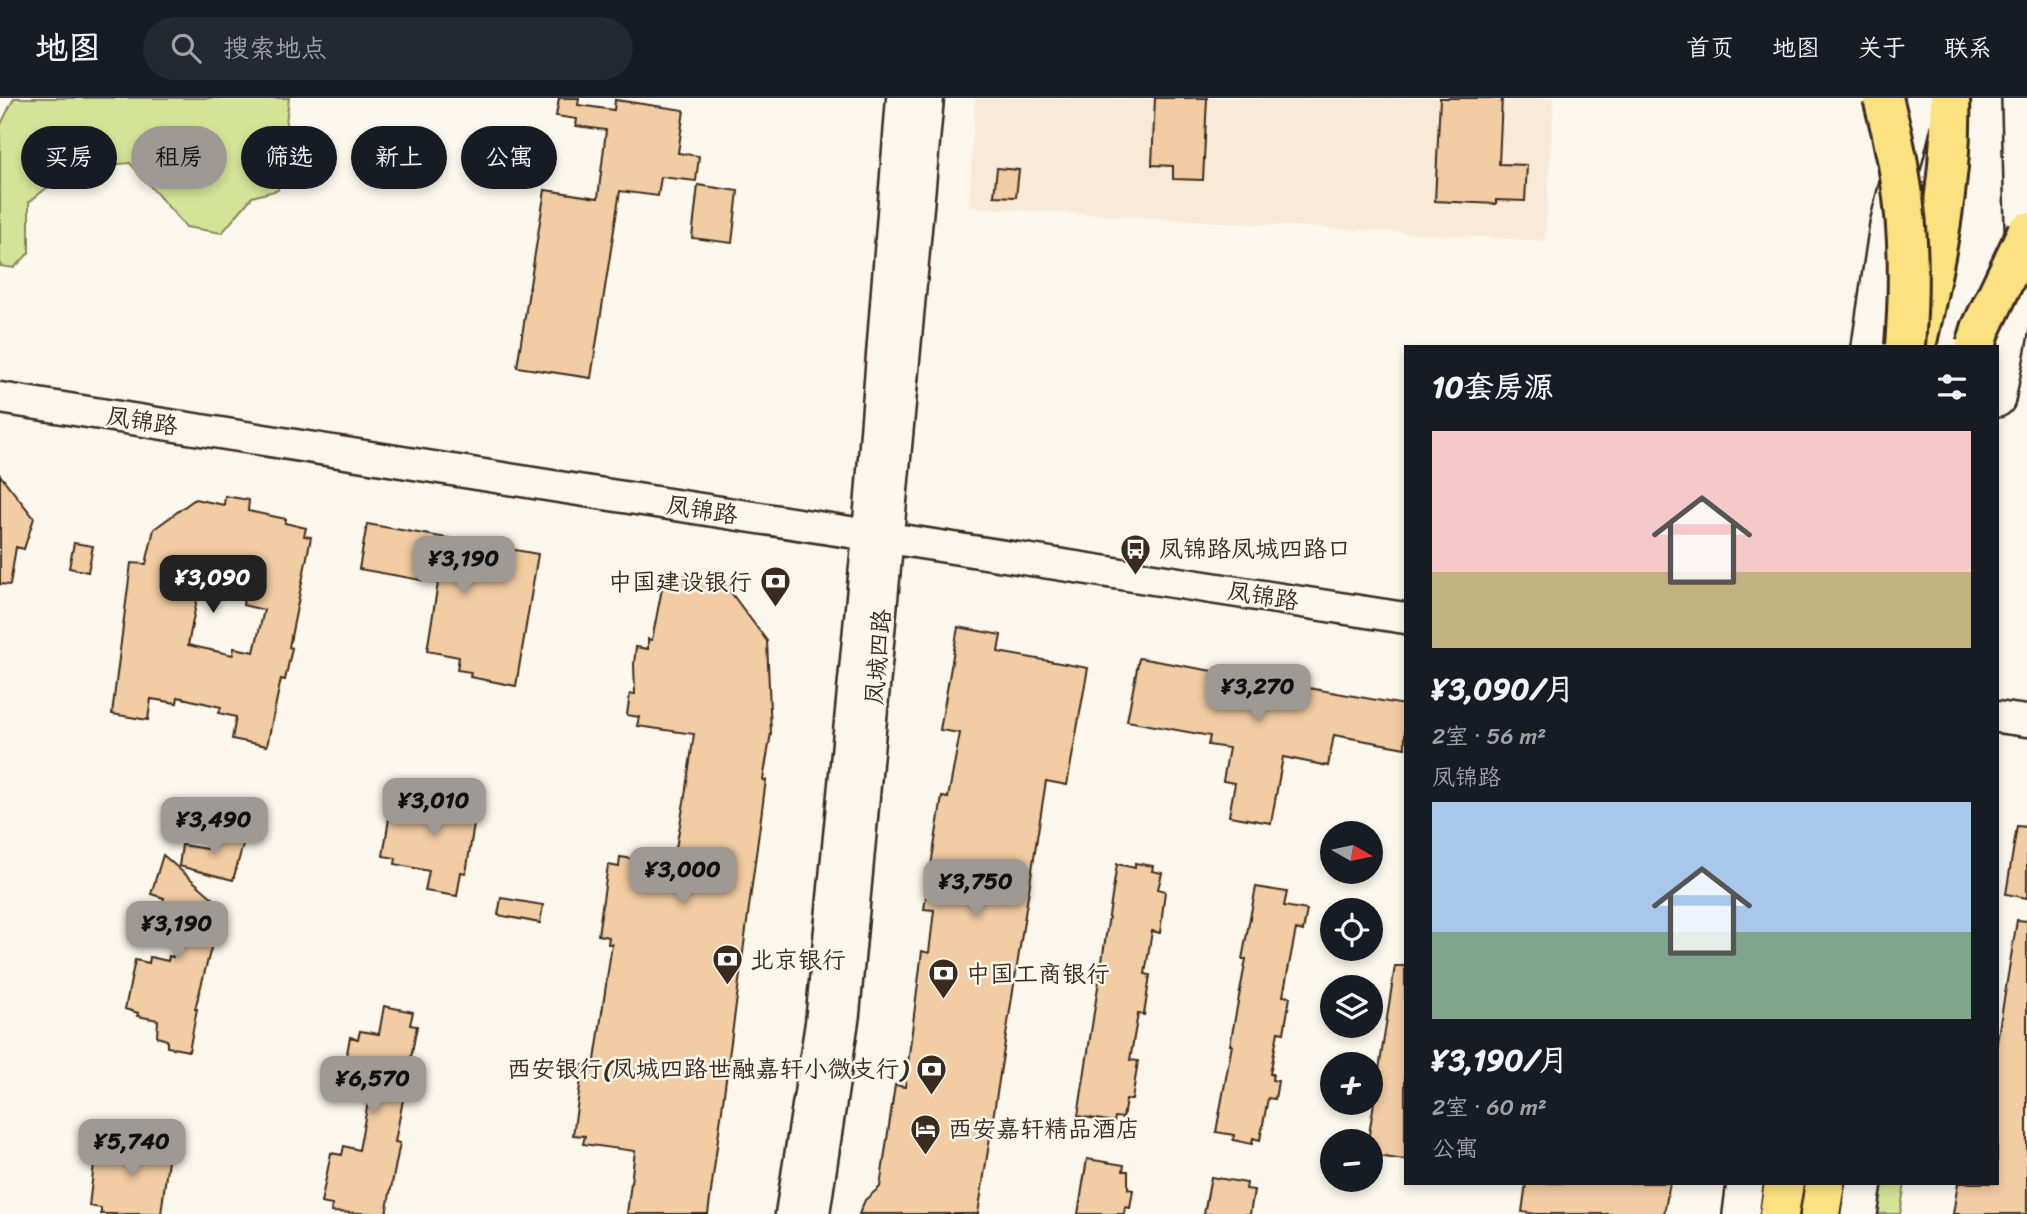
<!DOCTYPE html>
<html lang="zh">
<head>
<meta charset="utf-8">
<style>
  body { margin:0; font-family:Sriracha,"LXGW WenKai TC",sans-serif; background:#242831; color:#f1f3f6; height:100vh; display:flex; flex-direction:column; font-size:26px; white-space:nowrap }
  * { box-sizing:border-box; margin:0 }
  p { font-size:23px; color:#9ea1a6 }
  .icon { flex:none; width:38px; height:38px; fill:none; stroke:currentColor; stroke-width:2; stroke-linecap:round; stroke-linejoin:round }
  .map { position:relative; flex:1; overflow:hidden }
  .sheet { position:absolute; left:1404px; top:247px; width:595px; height:840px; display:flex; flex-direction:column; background:#171b24; border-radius:0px; box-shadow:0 4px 10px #0003 }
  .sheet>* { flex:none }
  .banner { position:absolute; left:21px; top:28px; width:665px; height:63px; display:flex; gap:14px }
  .needle { width:46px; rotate:99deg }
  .fabs { position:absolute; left:1320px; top:723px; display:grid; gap:14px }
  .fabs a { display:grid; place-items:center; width:63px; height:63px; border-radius:50%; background:#171b24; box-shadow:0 4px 10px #0003; font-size:35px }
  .price { position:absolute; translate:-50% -60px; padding:0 16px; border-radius:14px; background:#9f9995; color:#111; font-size:23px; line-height:46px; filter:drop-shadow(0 2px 4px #0008) }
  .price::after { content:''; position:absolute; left:50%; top:42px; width:21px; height:16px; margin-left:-10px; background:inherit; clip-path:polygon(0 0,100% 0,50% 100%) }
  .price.on { background:#222; color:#fff }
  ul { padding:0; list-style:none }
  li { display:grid; align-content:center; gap:14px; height:371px; padding:0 28px }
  li span { display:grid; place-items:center; height:217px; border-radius:0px; color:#555 }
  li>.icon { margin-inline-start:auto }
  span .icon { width:126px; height:126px; fill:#fffc; stroke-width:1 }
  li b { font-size:30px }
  h2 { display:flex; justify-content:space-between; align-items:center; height:84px; padding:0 28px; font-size:30px }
  .chip { padding:0 24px; border-radius:32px; background:#171b24; box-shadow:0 4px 10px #0003; font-size:24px; line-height:63px }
  .chip.on { background:#9f9995; color:#111 }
  header { display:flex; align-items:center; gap:42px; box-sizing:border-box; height:98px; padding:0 35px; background:#171b24; border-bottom:2px solid #363941 }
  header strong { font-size:33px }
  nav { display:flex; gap:38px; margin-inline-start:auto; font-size:24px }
  .search { width:490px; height:63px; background:#242831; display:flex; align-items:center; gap:18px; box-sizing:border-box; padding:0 24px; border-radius:38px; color:#9ea1a6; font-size:26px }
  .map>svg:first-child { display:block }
</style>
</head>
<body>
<header>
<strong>地图</strong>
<div class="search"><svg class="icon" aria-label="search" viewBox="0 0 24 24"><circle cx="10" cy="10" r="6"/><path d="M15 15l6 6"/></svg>搜索地点</div>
<nav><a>首页</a><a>地图</a><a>关于</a><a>联系</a></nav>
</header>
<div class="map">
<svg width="2027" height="1116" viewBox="0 0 2027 1116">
  <rect width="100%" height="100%" fill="#fbf7ec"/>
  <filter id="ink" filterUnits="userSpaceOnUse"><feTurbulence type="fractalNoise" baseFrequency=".0143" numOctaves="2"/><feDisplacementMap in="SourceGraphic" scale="14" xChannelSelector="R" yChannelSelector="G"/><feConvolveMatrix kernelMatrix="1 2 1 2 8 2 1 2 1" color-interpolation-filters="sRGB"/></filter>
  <g filter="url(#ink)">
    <path fill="#f8ead6" d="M975,0H1554L1545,143L969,109Z"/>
    <path fill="#d3e397" stroke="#87865a" stroke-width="2" d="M14,0H289L278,92L252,99L222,135L186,129L130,65L72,70L29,104V155L14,170L0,168V28Z
      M1851,1085H1905L1900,1116H1846Z"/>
    <path fill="#f2cca2" stroke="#3b2a1e" stroke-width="2" fill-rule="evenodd" d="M559,0H579L578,7L614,12L615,2L684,12L678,55L699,58L696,83L661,79L658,98L620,93L591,280L517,269L545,92L598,100L606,32L576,28L577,21L556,18Z
      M1155,0H1207L1203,82L1173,81V68L1152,67Z
      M1440,0H1502L1499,66L1527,67L1525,103L1496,102V106L1435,103Z
      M997,70L1019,72L1016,99L994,98Z
      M698,87L738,93L732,145L692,140Z
      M0,377L34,420L24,451L16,449L10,487L0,486Z
      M225,398L249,402L248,413L286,421L285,425L306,430L304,438L311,439L289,549L292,550L285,582L281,581L267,648L232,641L236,619L219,615L221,609L178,599L177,605L151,601L148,622L112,616L131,465L146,466L154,431L195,401L224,407ZM199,491L244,501L243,507L264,512L254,554L234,550L233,557L188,547Z
      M367,426L538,456L516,588L470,579L471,574L457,572L459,559L427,553L438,485L359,471Z
      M74,445L93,448L88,474L69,470Z
      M665,475L723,484L767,543L771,635L763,682H766L708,1116H627L635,1053L583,1046L585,1038L573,1037L583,967L594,969L612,846H608L609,839L598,837L608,767L619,769L620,759L673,767L684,704L694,636L637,628L639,619L627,617L630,596H635L634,566L636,549L648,551V541L652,542Z
      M958,529L1001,537L998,554L1088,570L1067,687L1046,683L978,1116H859L865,1102L880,1089L895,987L905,989L922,853L929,855L934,812L924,811L942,699L948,700L960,635L940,632Z
      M1139,560L1405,607V650L1334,637L1328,668L1283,659L1271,725L1229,718L1235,685L1223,683L1229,650L1208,647L1210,638L1127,623Z
      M442,689L479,696L466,775L461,774L457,798L425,793L429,773L395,766L396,760L383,758L391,708L403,710L404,703L438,709Z
      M2017,728L2027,729V800L2006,796Z
      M222,737L244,743L233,782L179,768L182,747L207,751L210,739L221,742Z
      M163,757L222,808L195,911H197L189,953L167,949V942L157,939L158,922L137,918L138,915L125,911L135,862L149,865L150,859L168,863L169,858L173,859L187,811L163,804L164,800L151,796Z
      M1135,765L1153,768L1152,773L1162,775L1158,791L1165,793L1160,835L1152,833L1145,876L1150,877L1144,917L1138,916L1130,962L1138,963L1132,1002H1126L1123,1020L1115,1019L1114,1024L1078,1018L1117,766L1135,770Z
      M1256,789L1287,794L1284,808L1307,812L1303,833L1296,831L1283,898L1290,899L1284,935L1278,934L1270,976H1273L1272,982L1278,983L1275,1001L1268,1000L1260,1042L1253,1040L1252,1046L1233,1042L1234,1037L1216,1034L1232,947H1230L1246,861H1242Z
      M501,800L543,807L540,825L498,817Z
      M2017,822L2027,823V1116H1953L1958,1085H1997V944Z
      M1395,868H1405V1062L1370,1057V1043H1368Z
      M384,908L413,914L410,927L417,928L395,1044L400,1045L386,1116L331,1114L332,1107L321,1105L331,1055L342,1057L344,1048L359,1052L369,999L349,994L350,990L341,988L350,939L358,941L360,933L379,936Z
      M147,1036L171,1039L161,1116H101V1110L89,1108L95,1058L110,1055L133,1060L136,1042L146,1043Z
      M1087,1061L1124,1067L1123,1073H1128V1091L1133,1092L1130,1110L1125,1109L1124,1116H1078Z
      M1211,1079L1247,1085L1246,1091L1254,1092L1250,1116H1204Z
      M1526,1085H1670L1664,1116H1536L1522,1114Z"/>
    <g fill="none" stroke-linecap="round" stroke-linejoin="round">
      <defs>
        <path id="tertiary" d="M0,300L559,389L1405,520
          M1997,619L2027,623
          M791,1116L821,925L868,437L902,0
          M814,1116L844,916L928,0"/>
        <path id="secondary" d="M1870,248L1888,127L1919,0
          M1997,301L2024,161L2020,0
          M1741,1116L1745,1085
          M1859,1116L1864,1085"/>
        <path id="primary" d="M1779,1116L1784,1085
          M1820,1116L1825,1085"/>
        <path id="trunk" d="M1916,248C1934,168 1953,83 1950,0"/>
      </defs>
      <use href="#tertiary" stroke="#3b2a1e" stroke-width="35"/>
      <use href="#secondary" stroke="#3b2a1e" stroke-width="40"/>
      <use href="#primary" stroke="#3b2a1e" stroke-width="44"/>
      <use href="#trunk" stroke="#3b2a1e" stroke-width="44"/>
      <use href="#tertiary" stroke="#fbf7ec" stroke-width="30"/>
      <use href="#secondary" stroke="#fbf7ec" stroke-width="35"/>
      <use href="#primary" stroke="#fbe180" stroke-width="38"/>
      <use href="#trunk" stroke="#fbe180" stroke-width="38"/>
      <defs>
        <path id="primary-bridge" d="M1976,248L1981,231L2027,134"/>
        <path id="trunk-bridge" d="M1883,0C1907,87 1912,159 1905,248"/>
      </defs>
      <use href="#primary-bridge" stroke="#3b2a1e" stroke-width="44" stroke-linecap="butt"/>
      <use href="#trunk-bridge" stroke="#3b2a1e" stroke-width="44" stroke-linecap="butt"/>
      <use href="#primary-bridge" stroke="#fbe180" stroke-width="38"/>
      <use href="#trunk-bridge" stroke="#fbe180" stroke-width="38"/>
    </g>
  </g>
  <defs>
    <symbol id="bus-pin" viewBox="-11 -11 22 30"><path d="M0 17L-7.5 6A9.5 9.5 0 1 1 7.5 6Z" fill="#3b2a1e" stroke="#fbf7ec"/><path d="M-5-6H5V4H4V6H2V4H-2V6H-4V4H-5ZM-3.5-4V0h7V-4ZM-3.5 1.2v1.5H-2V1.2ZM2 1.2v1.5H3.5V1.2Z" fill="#fff"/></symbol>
    <symbol id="bank-pin" viewBox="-11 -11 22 30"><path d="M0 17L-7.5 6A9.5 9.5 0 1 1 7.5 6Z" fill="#3b2a1e" stroke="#fbf7ec"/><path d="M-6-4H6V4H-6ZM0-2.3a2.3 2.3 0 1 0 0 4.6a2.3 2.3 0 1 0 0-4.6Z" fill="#fff"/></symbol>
    <symbol id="hotel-pin" viewBox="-11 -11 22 30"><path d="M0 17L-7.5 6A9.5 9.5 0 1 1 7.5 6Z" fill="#3b2a1e" stroke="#fbf7ec"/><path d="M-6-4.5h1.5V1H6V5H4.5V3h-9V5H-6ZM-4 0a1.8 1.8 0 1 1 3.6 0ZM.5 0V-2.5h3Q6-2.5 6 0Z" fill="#fff"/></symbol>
  </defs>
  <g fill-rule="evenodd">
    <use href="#bus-pin" x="1118" y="434" width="35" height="47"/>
    <use href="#bank-pin" x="758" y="466" width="35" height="47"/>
    <use href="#bank-pin" x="710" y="844" width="35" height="47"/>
    <use href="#bank-pin" x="926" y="858" width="35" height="47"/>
    <use href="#bank-pin" x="914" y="954" width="35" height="47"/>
    <use href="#hotel-pin" x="908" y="1014" width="35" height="47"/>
  </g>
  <g text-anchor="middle" stroke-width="5" stroke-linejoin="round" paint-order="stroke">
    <g font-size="24" fill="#3b2a1e" stroke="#fbf7ec">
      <text transform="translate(142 323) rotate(9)" y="8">凤锦路</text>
      <text transform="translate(702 412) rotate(9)" y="8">凤锦路</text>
      <text transform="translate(1263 498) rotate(9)" y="8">凤锦路</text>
      <text transform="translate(878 559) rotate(-85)" y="8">凤城四路</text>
    </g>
    <g font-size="24" fill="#3b2a1e" stroke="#fbf7ec" text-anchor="start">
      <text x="1159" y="459">凤锦路凤城四路口</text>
      <text x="752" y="492" text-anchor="end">中国建设银行</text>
      <text x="750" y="870">北京银行</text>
      <text x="966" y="884">中国工商银行</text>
      <text x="908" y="979" text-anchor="end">西安银行(凤城四路世融嘉轩小微支行)</text>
      <text x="948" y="1039">西安嘉轩精品酒店</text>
    </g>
  </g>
</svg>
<div class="fabs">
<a><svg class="needle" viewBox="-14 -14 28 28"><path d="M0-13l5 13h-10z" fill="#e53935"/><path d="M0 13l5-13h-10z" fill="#9ea1a6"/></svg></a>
<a><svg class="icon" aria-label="locate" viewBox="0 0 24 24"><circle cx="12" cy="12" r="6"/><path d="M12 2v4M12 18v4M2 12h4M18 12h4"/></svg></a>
<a><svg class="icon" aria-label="layers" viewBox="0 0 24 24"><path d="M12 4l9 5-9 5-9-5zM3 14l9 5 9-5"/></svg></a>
<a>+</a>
<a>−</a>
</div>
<b class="price" style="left:464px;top:498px">¥3,190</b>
<b class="price on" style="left:213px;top:517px">¥3,090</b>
<b class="price" style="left:1258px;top:626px">¥3,270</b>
<b class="price" style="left:434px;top:740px">¥3,010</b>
<b class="price" style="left:214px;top:759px">¥3,490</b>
<b class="price" style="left:683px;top:809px">¥3,000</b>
<b class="price" style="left:976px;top:821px">¥3,750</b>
<b class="price" style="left:177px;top:863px">¥3,190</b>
<b class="price" style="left:373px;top:1018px">¥6,570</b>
<b class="price" style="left:132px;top:1081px">¥5,740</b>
<div class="banner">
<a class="chip">买房</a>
<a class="chip on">租房</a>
<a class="chip">筛选</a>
<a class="chip">新上</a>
<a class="chip">公寓</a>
</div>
<section class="sheet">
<h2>10套房源<svg class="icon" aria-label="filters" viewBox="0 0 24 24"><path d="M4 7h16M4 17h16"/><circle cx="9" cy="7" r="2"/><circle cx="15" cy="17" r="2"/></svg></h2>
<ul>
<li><span style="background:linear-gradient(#f6c9c9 65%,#c2b280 0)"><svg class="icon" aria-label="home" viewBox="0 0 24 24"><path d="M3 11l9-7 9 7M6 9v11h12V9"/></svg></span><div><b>¥3,090/月</b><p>2室 · 56 m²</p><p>凤锦路</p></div></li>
<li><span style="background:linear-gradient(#a9c7e8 60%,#7fa58c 0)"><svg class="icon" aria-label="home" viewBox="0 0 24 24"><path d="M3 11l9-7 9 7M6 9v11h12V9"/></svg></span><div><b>¥3,190/月</b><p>2室 · 60 m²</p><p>公寓</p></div></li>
</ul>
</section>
</div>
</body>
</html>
